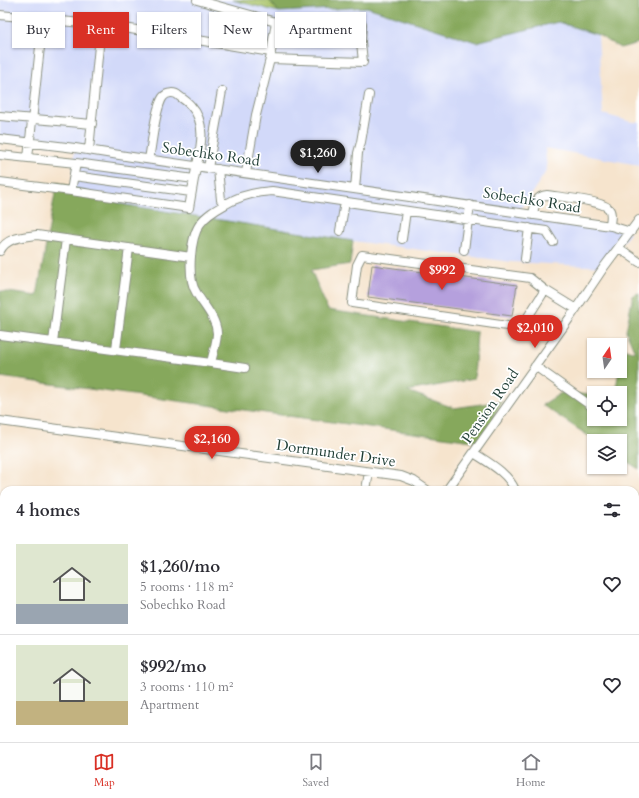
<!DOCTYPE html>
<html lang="en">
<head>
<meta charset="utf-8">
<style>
  body { margin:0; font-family:Cardo,serif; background:#f7f7f7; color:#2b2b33; height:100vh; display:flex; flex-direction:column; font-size:15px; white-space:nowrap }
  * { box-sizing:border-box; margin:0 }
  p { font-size:13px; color:#7c7c81 }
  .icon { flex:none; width:22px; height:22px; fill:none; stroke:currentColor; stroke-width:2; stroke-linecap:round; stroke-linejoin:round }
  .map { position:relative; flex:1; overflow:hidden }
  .panel { position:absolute; left:0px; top:486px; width:639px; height:256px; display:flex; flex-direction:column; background:#fff; border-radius:12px 12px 0 0; box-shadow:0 1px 3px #0004 }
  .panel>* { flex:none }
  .banner { position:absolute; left:12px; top:12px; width:400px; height:36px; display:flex; gap:8px }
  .needle { width:26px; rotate:13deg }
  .fabs { position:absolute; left:587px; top:338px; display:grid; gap:8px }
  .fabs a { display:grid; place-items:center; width:40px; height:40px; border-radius:0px; background:#fff; box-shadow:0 1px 3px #0004; font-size:20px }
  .price { position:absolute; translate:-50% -34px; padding:0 9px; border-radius:14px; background:#d93025; color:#fff; font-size:13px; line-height:26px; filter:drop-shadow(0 1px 2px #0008) }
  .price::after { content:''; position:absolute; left:50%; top:24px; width:12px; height:9px; margin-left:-6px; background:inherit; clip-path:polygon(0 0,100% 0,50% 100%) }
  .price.current { background:#222; color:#fff }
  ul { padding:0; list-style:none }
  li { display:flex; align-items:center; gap:12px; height:100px; padding:0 16px }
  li+li { border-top:1px solid #e1e1e2 }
  li span { display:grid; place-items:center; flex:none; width:112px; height:80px; border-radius:0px; color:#555 }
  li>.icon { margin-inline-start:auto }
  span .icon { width:48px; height:48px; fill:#fffc; stroke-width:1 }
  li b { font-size:17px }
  h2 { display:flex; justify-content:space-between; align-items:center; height:48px; padding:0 16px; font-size:17px }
  .tag { padding:0 14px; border-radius:0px; background:#fff; box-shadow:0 1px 3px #0004; font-size:14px; line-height:36px }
  .tag.current { background:#d93025; color:#fff }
  .tab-bar { display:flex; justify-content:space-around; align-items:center; height:56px; border-top:1px solid #e1e1e2; background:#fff; font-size:11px; color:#7c7c81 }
  .tab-bar a { display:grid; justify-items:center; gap:2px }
  .tab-bar .current { color:#d93025 }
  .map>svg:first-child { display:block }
</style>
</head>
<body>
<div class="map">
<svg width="639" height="742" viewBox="0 0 639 742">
  <rect width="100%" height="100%" fill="#fff"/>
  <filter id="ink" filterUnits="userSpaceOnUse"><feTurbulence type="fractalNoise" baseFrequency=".025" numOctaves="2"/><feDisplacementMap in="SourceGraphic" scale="8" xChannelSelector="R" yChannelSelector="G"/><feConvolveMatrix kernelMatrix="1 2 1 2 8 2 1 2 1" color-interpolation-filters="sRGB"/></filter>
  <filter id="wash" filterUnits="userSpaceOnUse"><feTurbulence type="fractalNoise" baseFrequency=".012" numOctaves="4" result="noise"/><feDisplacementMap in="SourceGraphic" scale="16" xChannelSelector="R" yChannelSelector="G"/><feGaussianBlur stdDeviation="0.9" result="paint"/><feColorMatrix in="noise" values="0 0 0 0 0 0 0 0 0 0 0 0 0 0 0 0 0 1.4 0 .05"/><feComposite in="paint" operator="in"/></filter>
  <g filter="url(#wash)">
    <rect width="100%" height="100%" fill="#f6e4cd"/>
    <path fill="#d2d9f9" d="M0,0H233L279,12L367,7L476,42L558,22L598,35L603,114L632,122H639V165L545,148L547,170L519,212L631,232L604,267L512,262L353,241L126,205L71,187L75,148L0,139Z"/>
    <path fill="#a8c268" stroke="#64804e" d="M233,0H269L279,12Z"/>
    <path fill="#86a85c" stroke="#527248" d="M269,0H639V43L620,48L598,35L558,22L476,42L367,7L279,12Z
      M57,182L126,205L353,241L350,264L311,270L328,310L477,332L474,379L407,391L454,408L502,401L480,442L0,377V291L37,296Z
      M639,293V469L620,457V441H596L542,405L561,393L594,395V419H620V393H615L619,371H620V347L635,352L626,331L633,295Z
      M0,583L4,584V738H86L87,742H0Z
      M635,711L639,713V742H565L558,738H635Z"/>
    <g id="blocks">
      <path fill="#b5a0dd" d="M372,265L517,285L512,316L368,297Z"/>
    </g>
  </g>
  <g filter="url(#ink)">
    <use href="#blocks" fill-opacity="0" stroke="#8a9080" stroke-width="1"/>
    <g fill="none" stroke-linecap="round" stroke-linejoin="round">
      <defs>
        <path id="minor" d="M0,15L112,26L271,52L276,22L197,0
          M276,22L362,24L361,42
          M270,59L363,62L361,42L274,38
          M0,116L92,124
          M0,139L75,148L132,157L611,226L631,232
          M89,150L101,25
          M0,155L76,163L71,191L0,182
          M28,158L43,19
          M149,159C152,145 155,108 163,97C167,92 175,92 179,96C183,99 188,102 191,106C210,126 198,156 194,179
          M208,168L222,91
          M218,169L221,200L226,204C241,195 255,192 272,191L546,231L553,242
          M246,173L256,115L271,55
          M74,176L191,192
          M355,189L358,153L361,142L369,95
          M71,191L189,208L194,179L76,163
          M533,215C535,205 535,196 547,195C560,197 599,200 608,208C613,212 610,221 610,226
          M340,231L345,202
          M402,239L406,211
          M619,248L639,262
          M464,250L470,205
          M0,251C7,237 23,237 37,235L191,257
          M525,259L529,228
          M545,290L524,323L514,327L352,303L357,265L362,255L530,278L545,290L576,309
          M0,335L211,363C213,353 217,342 217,333C216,317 203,305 196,292C187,278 190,238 200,224C206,215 217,209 226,204
          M53,342L66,239
          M116,349L129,248
          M211,363L245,368
          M535,366L594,408
          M0,421L401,476L414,481L427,490
          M474,453C489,463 508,473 515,490
          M366,490L369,472
          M447,490L571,316L604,267L639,220
          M0,540L4,541
          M635,542L639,544
          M635,580L639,571
          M635,646L639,648
          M635,709L639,711
          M121,738V742
          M555,738L556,742
          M203,742L205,738
          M268,742L271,738
          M443,742L444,738"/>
      </defs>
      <use href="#minor" stroke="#8a9080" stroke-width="10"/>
      <use href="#minor" stroke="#fff" stroke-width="8"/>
    </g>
  </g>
  <g text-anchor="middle" stroke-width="3.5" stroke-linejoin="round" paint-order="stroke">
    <g font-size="15" fill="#1f3d34" stroke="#fff">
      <text transform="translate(211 154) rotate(8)" y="5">Sobechko Road</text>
      <text transform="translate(532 200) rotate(9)" y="5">Sobechko Road</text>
      <text transform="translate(490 406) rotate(-55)" y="5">Pension Road</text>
      <text transform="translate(336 453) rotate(8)" y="5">Dortmunder Drive</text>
    </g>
  </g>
</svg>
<div class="fabs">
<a><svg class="needle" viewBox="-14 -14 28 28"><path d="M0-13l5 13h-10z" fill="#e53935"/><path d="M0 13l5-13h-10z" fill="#7c7c81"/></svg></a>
<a><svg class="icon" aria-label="locate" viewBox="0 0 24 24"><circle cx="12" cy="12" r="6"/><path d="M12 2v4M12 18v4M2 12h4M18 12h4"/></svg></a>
<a><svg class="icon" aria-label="layers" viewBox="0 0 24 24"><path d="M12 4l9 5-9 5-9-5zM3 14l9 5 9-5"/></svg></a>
</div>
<b class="price current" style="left:318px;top:174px">$1,260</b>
<b class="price" style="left:442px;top:291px">$992</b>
<b class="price" style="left:535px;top:349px">$2,010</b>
<b class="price" style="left:212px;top:460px">$2,160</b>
<div class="banner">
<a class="tag">Buy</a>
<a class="tag current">Rent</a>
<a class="tag">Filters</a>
<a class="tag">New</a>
<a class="tag">Apartment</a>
</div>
<section class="panel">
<h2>4 homes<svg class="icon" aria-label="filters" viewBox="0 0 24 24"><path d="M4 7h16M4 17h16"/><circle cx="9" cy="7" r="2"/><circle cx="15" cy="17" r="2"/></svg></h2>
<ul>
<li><span style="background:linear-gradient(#dfe7d0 75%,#9aa5b1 0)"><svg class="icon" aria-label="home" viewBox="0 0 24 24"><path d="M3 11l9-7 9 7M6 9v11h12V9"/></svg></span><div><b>$1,260/mo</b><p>5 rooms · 118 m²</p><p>Sobechko Road</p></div><svg class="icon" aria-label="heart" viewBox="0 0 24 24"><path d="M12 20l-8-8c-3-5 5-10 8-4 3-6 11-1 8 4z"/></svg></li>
<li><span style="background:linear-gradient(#dfe7d0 70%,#c2b280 0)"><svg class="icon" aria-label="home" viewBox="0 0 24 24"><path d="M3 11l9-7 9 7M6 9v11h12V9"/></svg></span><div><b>$992/mo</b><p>3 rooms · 110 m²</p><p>Apartment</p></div><svg class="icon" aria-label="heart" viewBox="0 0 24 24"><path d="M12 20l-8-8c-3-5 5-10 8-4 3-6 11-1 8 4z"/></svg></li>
</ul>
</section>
</div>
<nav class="tab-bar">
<a class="current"><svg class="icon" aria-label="map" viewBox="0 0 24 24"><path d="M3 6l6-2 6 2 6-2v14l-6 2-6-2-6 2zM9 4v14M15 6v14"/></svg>Map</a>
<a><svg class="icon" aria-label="saved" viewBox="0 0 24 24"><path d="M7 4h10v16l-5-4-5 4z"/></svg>Saved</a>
<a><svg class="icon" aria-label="home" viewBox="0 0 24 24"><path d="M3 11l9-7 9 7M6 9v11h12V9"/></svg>Home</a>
</nav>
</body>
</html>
